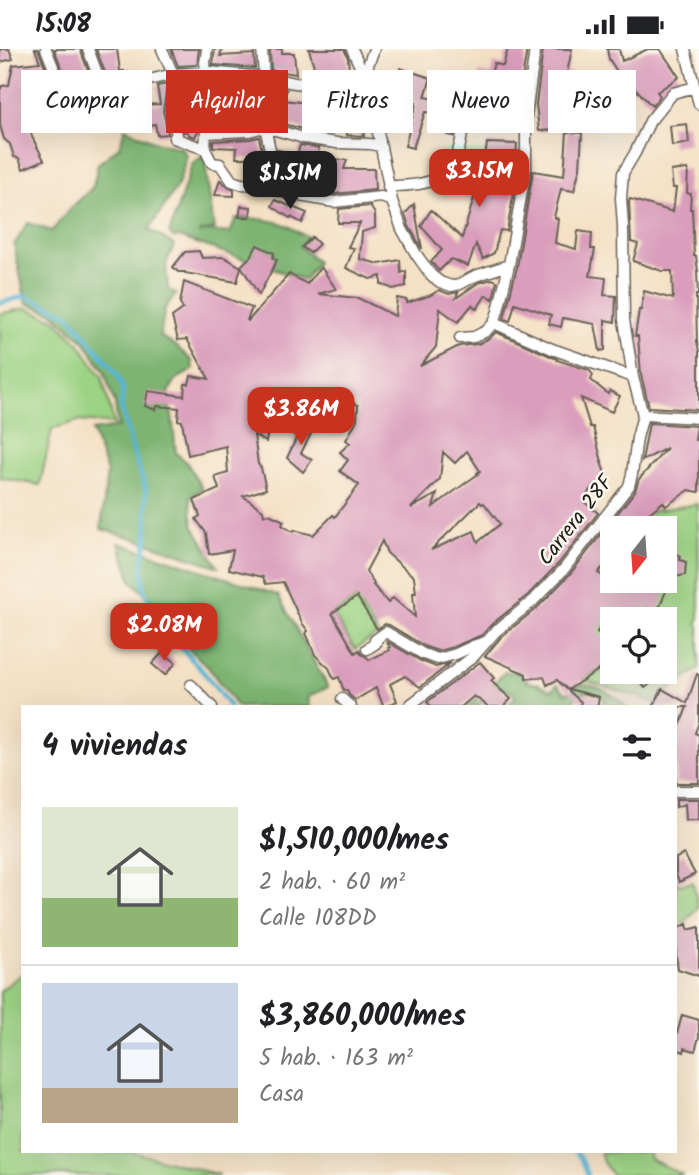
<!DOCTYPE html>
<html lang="es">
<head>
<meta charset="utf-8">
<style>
  body { margin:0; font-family:Kalam,sans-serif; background:#f6f6f6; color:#202124; height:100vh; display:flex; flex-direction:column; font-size:26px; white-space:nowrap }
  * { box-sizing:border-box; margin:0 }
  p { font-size:23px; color:#757577 }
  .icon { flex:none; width:38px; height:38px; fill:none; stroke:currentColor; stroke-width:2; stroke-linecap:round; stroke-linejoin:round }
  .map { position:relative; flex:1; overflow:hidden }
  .details { position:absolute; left:21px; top:656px; width:656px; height:448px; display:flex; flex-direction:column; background:#fff; border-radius:0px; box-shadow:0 7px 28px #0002 }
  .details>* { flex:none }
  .banner { position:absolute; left:21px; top:21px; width:658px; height:63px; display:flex; gap:14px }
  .needle { width:46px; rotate:197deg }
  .buttons { position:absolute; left:600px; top:467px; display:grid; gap:14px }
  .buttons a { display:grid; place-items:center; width:77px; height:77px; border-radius:0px; background:#fff; box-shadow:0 7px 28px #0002; font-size:35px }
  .price { position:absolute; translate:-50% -60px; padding:0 16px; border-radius:14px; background:#c8321e; color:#fff; font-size:23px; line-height:46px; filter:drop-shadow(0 2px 4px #0008) }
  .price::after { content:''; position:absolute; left:50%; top:42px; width:21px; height:16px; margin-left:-10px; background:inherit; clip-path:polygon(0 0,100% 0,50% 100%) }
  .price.selected { background:#222; color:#fff }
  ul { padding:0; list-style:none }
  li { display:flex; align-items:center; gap:21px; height:175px; padding:0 21px }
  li+li { border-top:2px solid #e0e0e0 }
  li span { display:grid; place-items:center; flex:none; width:196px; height:140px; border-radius:0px; color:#555 }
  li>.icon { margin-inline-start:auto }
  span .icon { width:84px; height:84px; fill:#fffc; stroke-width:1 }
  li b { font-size:30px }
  h2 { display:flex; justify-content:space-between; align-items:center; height:84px; padding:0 21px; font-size:30px }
  .pill { padding:0 24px; border-radius:0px; background:#fff; box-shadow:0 7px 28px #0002; font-size:24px; line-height:63px }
  .pill.selected { background:#c8321e; color:#fff }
  .status { display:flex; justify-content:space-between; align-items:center; height:49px; padding:0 35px; background:#fff; direction:ltr }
  .status svg { height:19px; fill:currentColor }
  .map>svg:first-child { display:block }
</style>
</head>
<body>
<div class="status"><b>15:08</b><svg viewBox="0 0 49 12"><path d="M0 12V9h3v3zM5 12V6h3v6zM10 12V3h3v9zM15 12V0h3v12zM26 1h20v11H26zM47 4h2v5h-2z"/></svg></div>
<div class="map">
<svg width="699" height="1126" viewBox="0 0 699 1126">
  <rect width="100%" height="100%" fill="#fbf7ec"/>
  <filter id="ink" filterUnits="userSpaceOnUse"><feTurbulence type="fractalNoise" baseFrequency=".0143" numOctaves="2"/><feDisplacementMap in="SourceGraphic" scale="14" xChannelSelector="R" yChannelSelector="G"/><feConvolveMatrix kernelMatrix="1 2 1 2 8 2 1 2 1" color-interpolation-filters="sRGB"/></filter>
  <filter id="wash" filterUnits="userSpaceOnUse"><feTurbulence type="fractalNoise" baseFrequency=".00686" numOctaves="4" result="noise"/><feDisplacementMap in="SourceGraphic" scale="28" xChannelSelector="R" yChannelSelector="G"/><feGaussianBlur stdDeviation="1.57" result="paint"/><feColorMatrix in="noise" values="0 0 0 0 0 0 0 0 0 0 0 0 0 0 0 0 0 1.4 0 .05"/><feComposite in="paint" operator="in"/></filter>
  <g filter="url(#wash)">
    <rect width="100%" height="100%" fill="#f4e0c4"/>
    <path fill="#9cd283" stroke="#5c7750" stroke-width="2" fill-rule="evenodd" d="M26,259L54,270L79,294L102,328L114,375L78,372L52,380L40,436L0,429V265Z
      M698,455L699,571L697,574L699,577V620L674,636L658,654L581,630L601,622L581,584L613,532H665V480L640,479L653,462ZM612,570H665V623H612Z
      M356,550L378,585L355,600L333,565Z
      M676,831L678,836L693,833L698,859L684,875L676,869Z
      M23,924V1102L133,1103L219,1126H0V942Z
      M600,1103H648L650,1110L683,1126H612L603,1113Z"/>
    <path fill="#7db471" stroke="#4c6846" stroke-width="2" d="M125,79L155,93L181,99L187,107L178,136L149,181L162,188L174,196L166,215L168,240L176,245L165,259L160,287L176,297L192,312L193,321L175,331L166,350L172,366L176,404L187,414L202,439L190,449L193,476L218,518L133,489L101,480L107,423L92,382L118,378L115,355L104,322L84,292L51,263L26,254L14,196L28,174L52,182L68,162L93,138L98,115L120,97Z
      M204,106L214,180L198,184L209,182L230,184L236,169C252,169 273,170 288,177C296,181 300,186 309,188L300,197L317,213L305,231L179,188L174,189L169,185L192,115Z
      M119,494L278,546L328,638L308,648L310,658H237L208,618L175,586L153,553L130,530L129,523Z
      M505,623H518L528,633L539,635L552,641L557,635L566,644L572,642L580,635C596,635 616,646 626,658H603L604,651C599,644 602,646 594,644C580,639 577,647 570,658H508L515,648L513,644L499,638L478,658H468Z"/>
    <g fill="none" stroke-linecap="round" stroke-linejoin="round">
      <path stroke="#57b5d5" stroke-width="4.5" d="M0,254L25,247L68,265L117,325L123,340L121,357L132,399L146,441L147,491L142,516L144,540L156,570L205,625L230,658
        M574,1102L580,1108L588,1126"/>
    </g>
    <g id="blocks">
      <path fill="#da9ebc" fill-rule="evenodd" d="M0,0H9L13,10L0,13Z
        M35,0H38L53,38L49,44V48L60,74H28L32,88L44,111L23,120L19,109L14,108L10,95L4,90L0,76V41L2,37L9,36L13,16L40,13Z
        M54,0H80L92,32H67Z
        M96,0H117L120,22H124V24L128,23L129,28L108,31Z
        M171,0H199L197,16L178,17Z
        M215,0H222L220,7L254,5L255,19L213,16Z
        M270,0H282V4H294L296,25L271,21Z
        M309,0H344L348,9L349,21H339L337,29L317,28Z
        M508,0H527L516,69L492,67L493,58L472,60L476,46H478L479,24L491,25L494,14L503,17Z
        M543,0H572L567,24H571L568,37L560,35L554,71H558L556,81L539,82L536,55Z
        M607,0H619L622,12L648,0H660L679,28L657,43L660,47L652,57L635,39L627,44L622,34L624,33L609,10Z
        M400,19L431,29L425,48L441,51L438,64L425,63L413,99L405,97L416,54L390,50V53H380L377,41H400Z
        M200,31L198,82L195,88L189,86L188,83H184L179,61L183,39L182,32Z
        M228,33L255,35L253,54L257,72L236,75L237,42H226Z
        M167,35L163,62L168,84L167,85L157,86L155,75L144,77L140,56L160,55L157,37Z
        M271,37L287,41L283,51L316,55V44L362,43L363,52H360L364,87L347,86L345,64L314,67L311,82L283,75L284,65L272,64L269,53Z
        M132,44L134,54L113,57L114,62L98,64V62L84,65L72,64L65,48H103Z
        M599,59L614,61V73L599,72Z
        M451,69L456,70L454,87L447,86Z
        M687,75L689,94L672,97L670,77Z
        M567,83L582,84L580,119L574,142L561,140L554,168L558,170L555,194L576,200L578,182L592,184L591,200H595L590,227L606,229L604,246L616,247L615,273L605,271V301L600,302L595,275L563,269L561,278L549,275L551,266L515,254L510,272L504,270L517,218L533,122L564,127Z
        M259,88L264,111L263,129L259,128L262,109H236L237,99L213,98V92L250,90Z
        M487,94L517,95L515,119H518L507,182L500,181L494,204L483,210L476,195L468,217L451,210L439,222L431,213L442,201L421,177L431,161L462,189L477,139L453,126L459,118L482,130Z
        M300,96L319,99L317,111H347L344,120H374L375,141L334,145L310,141L313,111L297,107Z
        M278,101L292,105L288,118L280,116Z
        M688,120L687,144L691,145L690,160H692L694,207H696L698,222H697L698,246H696L697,293L699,302V361L649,358L641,326L638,287H635L639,261H641L644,242L673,250L672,222H662L633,212L638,195L631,193L629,152L630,150L673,163L676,139H673L671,122Z
        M220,131L229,139L234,141V147L215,146Z
        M275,151L307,164L302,174L291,168L290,169L272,157Z
        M414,155L422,200L409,177L405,165Z
        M241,157L251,158L250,168H239Z
        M370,157L375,165V179L362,183L360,210L379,215L400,211L401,224L406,222V237L393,240L381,235V227L370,230L346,219L354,199L348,198L360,174H338L339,160Z
        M312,188L319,195L310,204L302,198Z
        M257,196L274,204L273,209L277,211L259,246L241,217L252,206Z
        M199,202L202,209L224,208L241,218L237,233L185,224V223H178L173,218L185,203Z
        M321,218L336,240L318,245L358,249L395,267L397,249L407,251V254L431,246L439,241L449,245L458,243L456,249L478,234L492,230L497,232L493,250L486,246L477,260L472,256L458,273L440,260L436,298L420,317L459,297L478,295L490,289L496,283L557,310V311L589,321L593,326L591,331L608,345L610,342L620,347L612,363L581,349L590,378H593L602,413H601L607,430L593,437L583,452L598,464L558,515L528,546L491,576L482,586L453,598L438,602L426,598L389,576L385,575L377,580L357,548L332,564L355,604L359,601L361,605L367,608L369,611L390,601L388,599L390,598L386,592L421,612L436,618L451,614L420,638L405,627L390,635L397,652L386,658H384L376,639L355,651L349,646L347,641L344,642L339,628L334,630L329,619L315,606L306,584L308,582L302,574L283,533L266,535L263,528L229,520L233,501L209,505L206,484L196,470L200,467L194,451L219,440L215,428L228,424L226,397L188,406L182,372L178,371L179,359L157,357L156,361L145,357L148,342L184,347L185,335H189L191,327L209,330L187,290L178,291L172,268L183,260L180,254L184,233L252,259L247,271L248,272L289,225L307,235ZM333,344L358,356L357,371L346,391L350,394L340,403L348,411L340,422L359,436L335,468L333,466L313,486L294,481L293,483L282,476L284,472L269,465L264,466L263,461L243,447L266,440L261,419L258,415L254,386L266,393L274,348L283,359L285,357L300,369L314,352L322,346L330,352ZM467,402L480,422L477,424L478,425L433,458L437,445L411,459L440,430L443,403L455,414ZM480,453L482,455L484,454L500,475L478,493L474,482L431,501ZM382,492L387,504L414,528L416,544H413L415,568L393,549L388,554L373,536L374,535L366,522Z
        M305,370L315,377L301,404L312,411L303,423L287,409Z
        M649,374L697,377L695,391H699V443L689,441L666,457L663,453L648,465L634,480H612V507L598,524L612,532H670L656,567L647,559L637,570H626L614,560L613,562L611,561L597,583L612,597V612L569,640L599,648L597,658H579L581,653L557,631L547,636L544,628L526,630V625L485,607L501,588L538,558L570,525L635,442L639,430L667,399L642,412Z
        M665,499L681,507L680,511L686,513L685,526L665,530Z
        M163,603L176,614L165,626L152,615Z
        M480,613L494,629L491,632L511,650L503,658H489L474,647L461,658H432L427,653Z
        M648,623H654L657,630L645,639L640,633V629Z
        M697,625L699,626V673L695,684L699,686V734H676V687L687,658H653L662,640L687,654Z
        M676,750H699V771H686L685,755L676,758Z
        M684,805L695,825L679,833L676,825V809Z
        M687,875L688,881L699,878V927L678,920L676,907V880Z
        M682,966L699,971V988L695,1002L685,999L684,1003L676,1000V989Z"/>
    </g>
  </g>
  <g filter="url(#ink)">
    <use href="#blocks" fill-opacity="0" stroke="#686157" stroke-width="2"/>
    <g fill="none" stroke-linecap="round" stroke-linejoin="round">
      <defs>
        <path id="street" d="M46,0L62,40
          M88,0L103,40
          M162,0L173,25L175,38L171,61L177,86L174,89L205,100L208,35L205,14L207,0
          M262,0L264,28L261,54L265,67V78L272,110L271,139
          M352,0L368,35L392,152L402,180L416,205L431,226L440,233L451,237L460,235L475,227L509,216
          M685,0L699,55
          M364,27L374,0
          M62,40H103L130,36L173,25L208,23L264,28L295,34L326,37L368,35
          M62,40L56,46L67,71L90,74L112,70L121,71
          M206,84L249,82L265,78L304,89L337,94L370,95L380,97
          M205,100L212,114L220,115L232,132L241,135L261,136L289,145L334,153L381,148L392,152
          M388,138C404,136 423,137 437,129C466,113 463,71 465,43
          M494,274L552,300L633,328
          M460,289L474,288L486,282L494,274L498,262L509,216L526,119V67L535,0
          M643,366L699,369
          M367,600L376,594L375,591L386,583L423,605L438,610L456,605L473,597L485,593
          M191,636L212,658
          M342,650L351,658
          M410,656L474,607L496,582L533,552L564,520L629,437L632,425L637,389L643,366L633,328L624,271L623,177L621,149L623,124L635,104L650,72L673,44L695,38
          M676,742H699"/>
      </defs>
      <use href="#street" stroke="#686157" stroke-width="13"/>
      <use href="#street" stroke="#fff" stroke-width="10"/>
    </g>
  </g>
  <g text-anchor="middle" stroke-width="5" stroke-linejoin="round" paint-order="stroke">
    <g font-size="21" fill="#1c1c1c" stroke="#fbf7ec">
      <text transform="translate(575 471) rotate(-52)" y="7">Carrera 28F</text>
    </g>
  </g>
</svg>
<div class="buttons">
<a><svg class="needle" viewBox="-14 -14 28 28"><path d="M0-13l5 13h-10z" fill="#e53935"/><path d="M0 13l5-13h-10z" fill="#757577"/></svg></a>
<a><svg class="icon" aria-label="locate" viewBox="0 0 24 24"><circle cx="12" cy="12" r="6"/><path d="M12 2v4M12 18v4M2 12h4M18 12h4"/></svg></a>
</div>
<b class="price" style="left:479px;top:160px">$3.15M</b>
<b class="price selected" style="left:290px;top:162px">$1.51M</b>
<b class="price" style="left:301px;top:398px">$3.86M</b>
<b class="price" style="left:164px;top:614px">$2.08M</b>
<div class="banner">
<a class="pill">Comprar</a>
<a class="pill selected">Alquilar</a>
<a class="pill">Filtros</a>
<a class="pill">Nuevo</a>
<a class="pill">Piso</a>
</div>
<section class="details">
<h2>4 viviendas<svg class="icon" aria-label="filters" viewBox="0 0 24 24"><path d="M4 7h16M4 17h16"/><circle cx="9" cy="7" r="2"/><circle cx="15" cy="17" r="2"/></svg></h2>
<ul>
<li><span style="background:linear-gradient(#dfe7d0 65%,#8fb573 0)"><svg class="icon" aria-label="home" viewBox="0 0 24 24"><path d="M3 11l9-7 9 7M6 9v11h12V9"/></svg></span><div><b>$1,510,000/mes</b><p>2 hab. · 60 m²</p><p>Calle 108DD</p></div></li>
<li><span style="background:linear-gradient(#c9d6e8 75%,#b9a48a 0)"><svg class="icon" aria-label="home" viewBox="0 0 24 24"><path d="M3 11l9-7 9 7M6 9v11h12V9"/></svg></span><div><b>$3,860,000/mes</b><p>5 hab. · 163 m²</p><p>Casa</p></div></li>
</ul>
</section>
</div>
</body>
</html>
